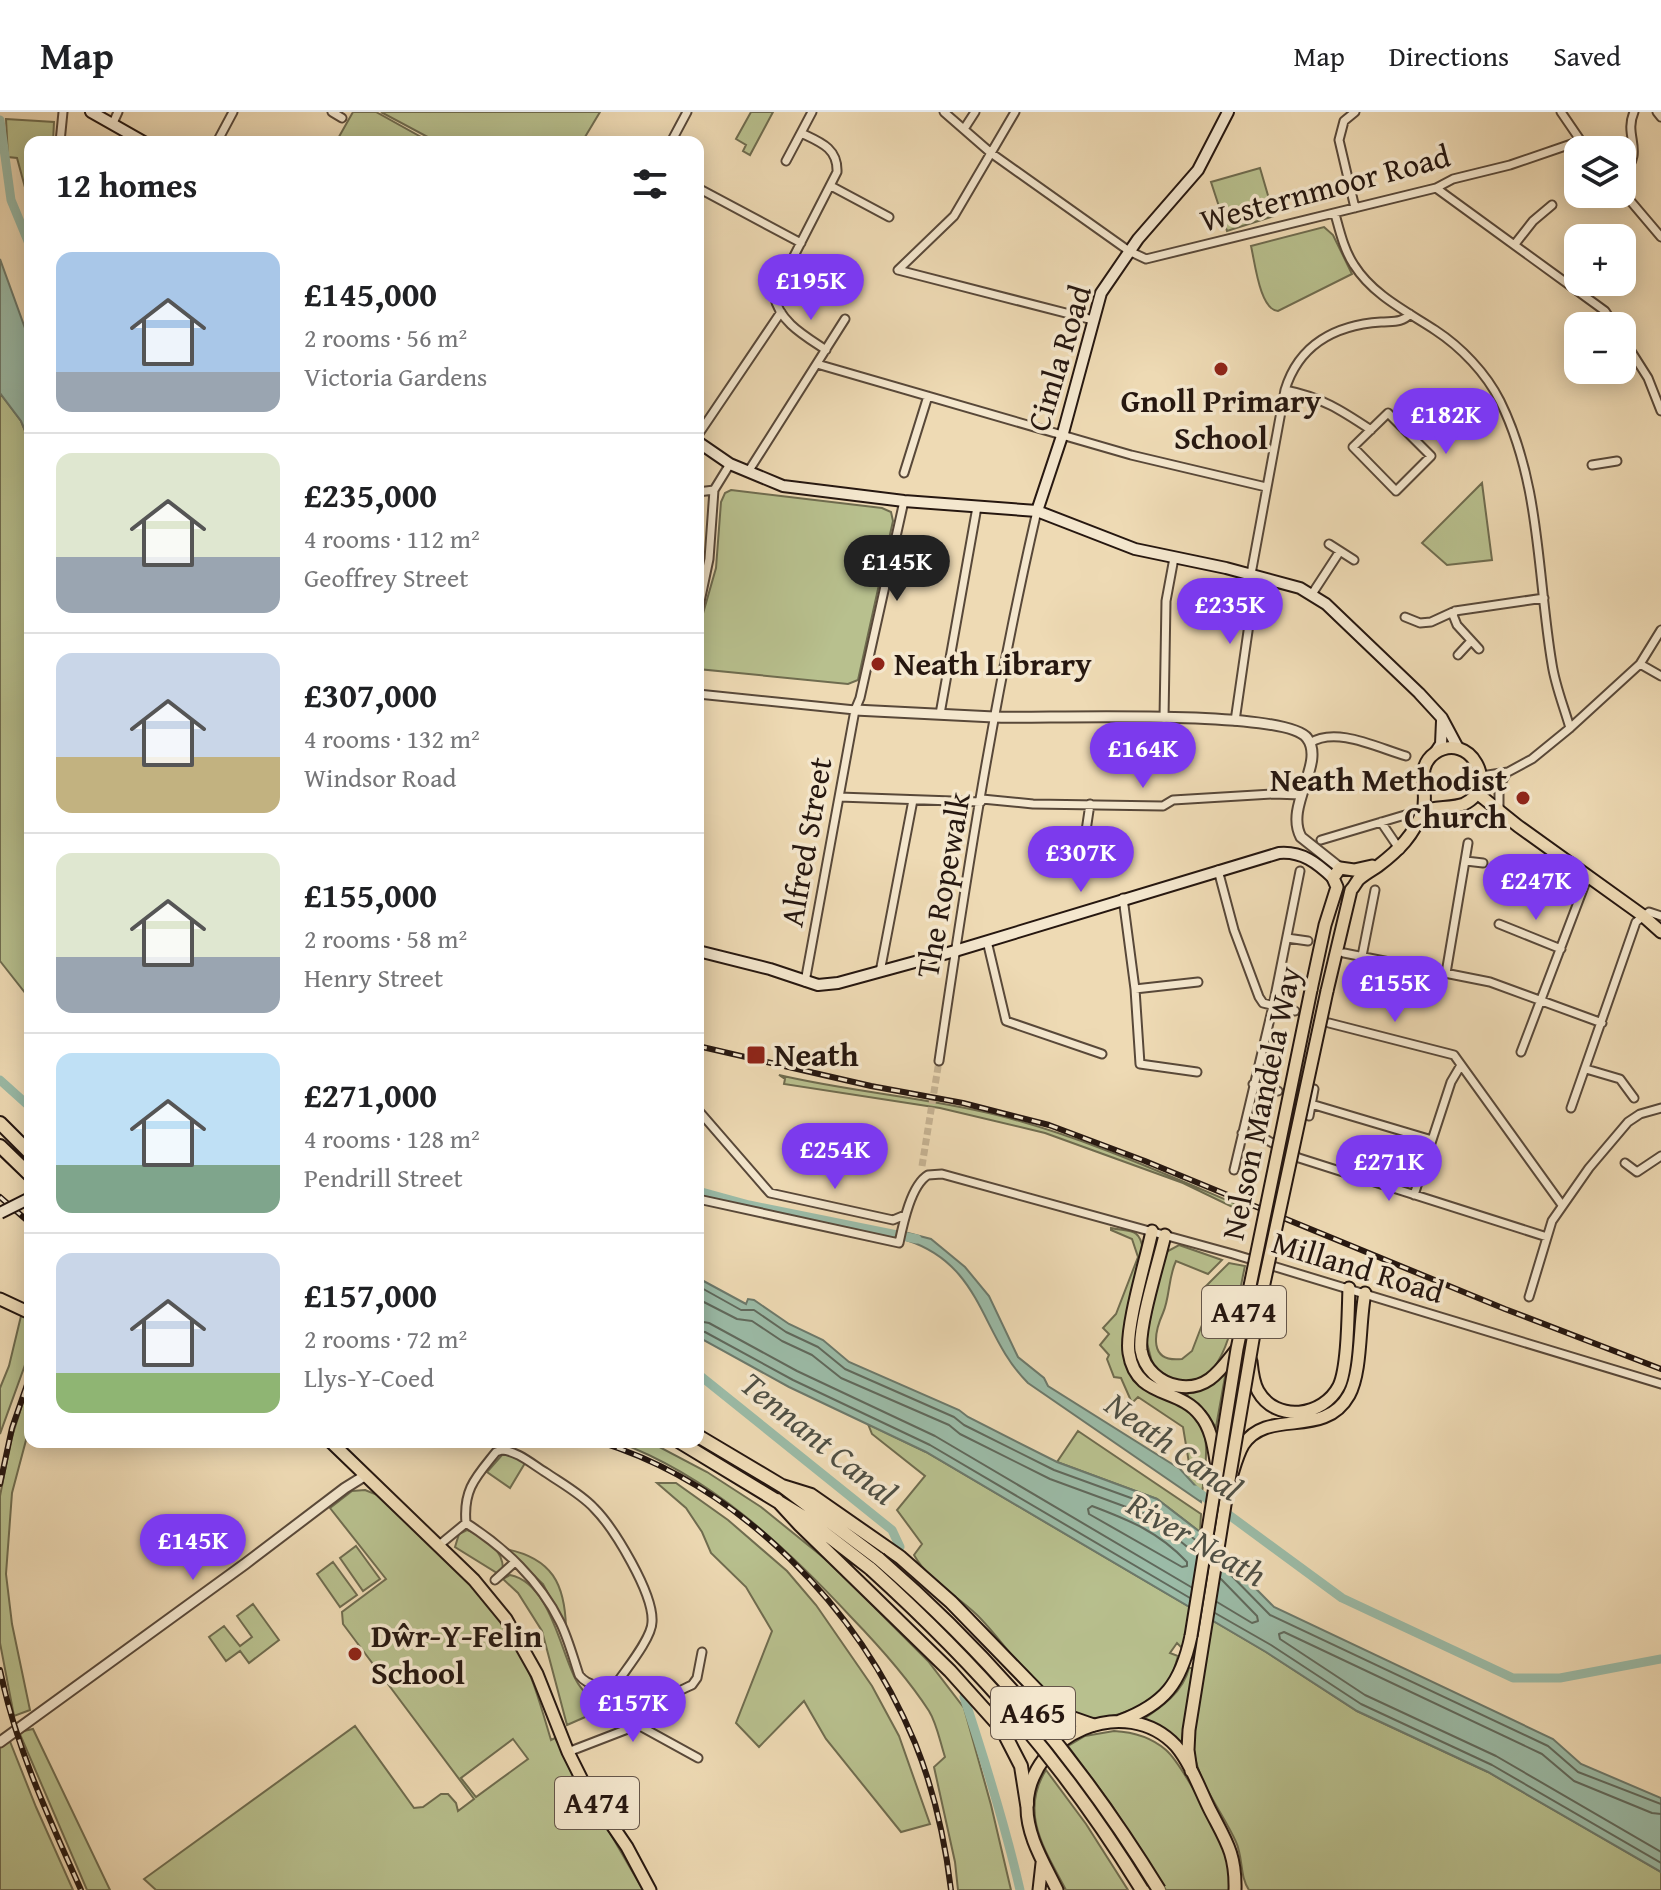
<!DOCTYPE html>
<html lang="en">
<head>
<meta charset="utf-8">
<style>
  body { margin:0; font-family:"Gentium Book Plus",serif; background:#f2f2f2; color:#202124; height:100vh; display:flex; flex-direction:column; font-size:30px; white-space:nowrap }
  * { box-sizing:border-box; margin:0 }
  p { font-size:26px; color:#757577 }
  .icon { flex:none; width:44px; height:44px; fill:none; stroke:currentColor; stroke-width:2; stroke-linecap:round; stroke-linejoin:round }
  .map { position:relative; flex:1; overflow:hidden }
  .sheet { position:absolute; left:24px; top:24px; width:680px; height:1312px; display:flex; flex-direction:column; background:#fff; border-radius:16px; box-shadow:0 4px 20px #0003 }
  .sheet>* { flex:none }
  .controls { position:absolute; left:1564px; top:24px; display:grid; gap:16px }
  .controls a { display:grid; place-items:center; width:72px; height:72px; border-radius:16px; background:#fff; box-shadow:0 4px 20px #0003; font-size:40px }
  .price { position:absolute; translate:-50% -68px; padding:0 18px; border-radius:28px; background:#7c3aed; color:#fff; font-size:26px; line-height:52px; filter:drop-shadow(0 2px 4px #0008) }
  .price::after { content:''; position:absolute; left:50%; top:48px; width:24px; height:18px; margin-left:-12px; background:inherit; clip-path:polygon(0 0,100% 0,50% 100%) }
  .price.active { background:#222; color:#fff }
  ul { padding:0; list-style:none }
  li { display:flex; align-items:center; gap:24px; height:200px; padding:0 32px }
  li+li { border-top:2px solid #e0e0e0 }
  li span { display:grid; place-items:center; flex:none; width:224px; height:160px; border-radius:16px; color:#555 }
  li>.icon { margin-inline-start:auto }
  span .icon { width:96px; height:96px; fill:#fffc; stroke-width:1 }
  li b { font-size:34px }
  h2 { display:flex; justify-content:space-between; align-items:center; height:96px; padding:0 32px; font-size:34px }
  header { display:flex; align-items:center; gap:48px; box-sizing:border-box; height:112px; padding:0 40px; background:#fff; border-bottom:2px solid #e0e0e0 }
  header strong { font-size:38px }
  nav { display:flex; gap:44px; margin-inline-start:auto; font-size:28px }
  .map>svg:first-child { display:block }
</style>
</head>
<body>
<header>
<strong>Map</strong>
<nav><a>Map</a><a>Directions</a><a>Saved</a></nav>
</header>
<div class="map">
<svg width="1661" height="1778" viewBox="0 0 1661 1778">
  <rect width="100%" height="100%" fill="#eedab4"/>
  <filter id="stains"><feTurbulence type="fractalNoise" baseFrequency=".0025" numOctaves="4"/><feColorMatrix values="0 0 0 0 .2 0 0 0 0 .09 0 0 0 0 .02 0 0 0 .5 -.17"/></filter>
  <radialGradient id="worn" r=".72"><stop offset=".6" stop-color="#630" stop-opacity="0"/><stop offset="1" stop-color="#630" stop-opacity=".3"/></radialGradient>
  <path fill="#b8c08e" stroke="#6f6c4f" stroke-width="2" fill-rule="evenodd" d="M353,0H376L430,30H336Z
    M381,0H600L582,30H437Z
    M751,0H773L750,43L743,39L746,33L736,27Z
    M6,7L54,10L53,30H30V78L26,79L17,46L8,45Z
    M1260,56L1274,104L1227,119L1211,70Z
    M1324,115L1333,123L1352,162L1278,199C1260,198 1255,151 1251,134Z
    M0,281L21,309L30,331V887L0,849Z
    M1482,371L1492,448L1447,453L1422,431Z
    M731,378L882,396L891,400L893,409L858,568L848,572L698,557V519L716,456L721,390L725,381Z
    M779,963C851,980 925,985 997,1003C1084,1025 1167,1063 1250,1098L1245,1111V1103L1241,1099L1183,1071L1045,1021L940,996L784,972L785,967Z
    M1111,1116C1129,1120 1140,1115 1143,1138L1126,1216L1146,1278C1158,1285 1170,1287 1182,1293C1215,1310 1206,1351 1202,1381L1185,1364L1190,1357L1183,1315L1138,1285L1132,1291L1121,1266L1114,1265L1107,1247L1109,1243L1100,1233L1109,1222L1103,1216L1116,1202L1138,1145L1132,1127L1111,1118Z
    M1179,1133L1222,1148L1208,1162L1176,1149C1168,1166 1170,1185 1163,1201C1154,1221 1148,1251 1182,1247L1192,1239L1215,1179L1206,1174L1229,1151L1245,1154C1235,1198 1224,1312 1153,1254L1146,1227L1162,1147L1168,1139Z
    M21,1204L30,1206V1239L0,1322V1276L9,1254Z
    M1226,1259L1216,1315L1203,1298L1187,1285L1188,1281C1204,1278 1214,1270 1226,1259Z
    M30,1268V1313L12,1381L6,1462L12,1512L30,1598L14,1604L0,1531V1384L11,1328Z
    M868,1312L926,1340L1266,1540L1357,1599L1488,1660L1661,1760V1778H1249C1240,1766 1243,1745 1236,1730C1224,1703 1201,1675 1195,1645C1189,1618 1200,1585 1204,1558L1177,1531L1170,1541L1178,1544C1170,1575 1160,1588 1128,1599C1110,1606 1093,1609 1074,1602C1041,1590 1003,1527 976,1502C955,1482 928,1468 914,1443L922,1432L897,1398L925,1364L872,1322Z
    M1078,1319L1201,1402L1200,1420L1157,1387L1057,1350Z
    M618,1330H650L707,1360L761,1395L829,1450L928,1549L964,1596L991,1693L1011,1778H958L955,1750L934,1655L945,1645C940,1630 937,1612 929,1599C907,1565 879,1534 851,1505C785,1434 710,1364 618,1330Z
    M502,1343H511L525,1351L510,1376L487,1360Z
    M657,1371H676L728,1408L787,1459L816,1493L872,1574L899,1624L930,1712L901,1720L826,1627L804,1589L759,1635L736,1611L772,1519L746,1475L711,1441L702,1420L686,1396Z
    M365,1378L380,1384C421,1426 486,1479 514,1529C532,1560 541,1595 551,1628L555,1626L643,1778H156L144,1767L355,1614L414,1696L423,1695L441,1682H448L456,1691L458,1699L474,1687L343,1512L342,1500L386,1467L330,1396L352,1379ZM513,1627L528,1647L476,1685L461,1666Z
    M467,1418C484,1423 503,1438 503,1457L497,1461L455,1435L459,1422Z
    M356,1434L380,1467L363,1479L340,1446Z
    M506,1437C552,1446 565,1472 566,1516L543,1472Z
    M333,1450L357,1483L340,1495L317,1462Z
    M510,1463C550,1471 560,1538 576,1568C582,1580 593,1587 599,1599L567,1613L542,1519L518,1481L503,1467Z
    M253,1492L279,1528L249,1551L240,1539L226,1549L209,1525L224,1514L240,1534L252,1525L237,1504Z
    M1189,1556H1193L1181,1633L1142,1608C1162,1595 1183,1580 1189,1556Z
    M33,1617L110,1778H87L19,1620Z
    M1114,1619C1133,1620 1151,1625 1166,1638C1181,1651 1223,1727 1228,1747C1230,1757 1230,1768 1229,1778H1166L1111,1692L1068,1634L1085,1624Z
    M9,1627L36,1695L73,1778H0V1632Z
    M1046,1658L1086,1712L1128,1778H1066C1045,1738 1019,1701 1046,1658Z"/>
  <path fill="#9bbba7" stroke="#6c796b" stroke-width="2" d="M0,147L30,230V330L21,309L0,281Z
    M908,1121L931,1127L965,1155L989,1184L1018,1245L1044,1266L1048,1274L1180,1357L1202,1381L1201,1390L1028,1271C980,1224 984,1153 906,1128Z
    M698,1166L746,1192L748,1187L754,1188L789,1212L823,1228L849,1250L959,1298L968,1305L1057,1350L1157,1387L1200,1420L1274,1495L1553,1627L1581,1652L1661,1686V1760L1488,1660L1357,1599L1266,1540L926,1340L789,1275L698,1225Z"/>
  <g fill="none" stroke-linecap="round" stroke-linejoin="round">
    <path stroke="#60695c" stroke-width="2" d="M698,1174L741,1198H754L786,1220L818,1235L845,1257L954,1305L964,1313L1054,1358L1153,1394L1198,1430
      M698,1187L737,1207L752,1209L782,1229L812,1243L841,1266L949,1313L960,1322L1050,1367L1148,1403L1196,1442
      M698,1209L709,1211L797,1259L935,1324L1191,1475
      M698,1219L705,1220L793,1268L930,1333L1190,1486
      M1092,1394C1129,1408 1159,1420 1187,1450V1454L1182,1455L1089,1402L1088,1397Z
      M1223,1455L1270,1503L1548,1634L1578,1660L1661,1692
      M1217,1490L1252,1511L1258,1509L1257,1504L1221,1467
      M1215,1501L1271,1533L1361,1592L1492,1653L1661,1751
      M1661,1702L1652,1701L1574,1669L1542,1642L1284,1520L1279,1522L1280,1527L1365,1583L1496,1644L1661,1740"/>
    <path stroke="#9bbba7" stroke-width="9" d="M0,8L11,88L30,134
      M0,968L30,995
      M698,1079L749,1093L917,1127
      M698,1262L892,1418L900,1435
      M1195,1378L1342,1486L1513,1566H1560L1661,1547
      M964,1585C985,1649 1005,1712 1020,1778"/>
    <path stroke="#c6b393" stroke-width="7" stroke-dasharray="7 3.5" stroke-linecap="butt" d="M922,1054L939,949"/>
    <defs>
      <path id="minor" d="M332,0L342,6
        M944,0L991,41L1129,139L1146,147L1436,76L1453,67L1510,53L1580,29
        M1355,0L1344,9L1339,28L1355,96
        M1561,0L1587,38
        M1657,0L1661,5
        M113,11L118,0
        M964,17L975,0
        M801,21C820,30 838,36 837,60L774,183C779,210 805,224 826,238
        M60,30L63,0
        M217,30L233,0
        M671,30L687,0
        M786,49L812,0
        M1622,63C1646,39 1623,25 1634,0
        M831,74L889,105
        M698,76L801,131
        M1436,76L1605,199L1615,214
        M1622,79L1661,125
        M1335,102C1340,120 1344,138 1354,153C1373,183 1406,199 1435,218C1461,235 1486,261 1500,289C1541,372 1537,463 1552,552C1555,573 1564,595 1570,616
        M1515,132L1533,109L1552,93
        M898,158L1093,208
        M898,158L954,104L1015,0
        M1622,225L1648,266L1661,299
        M817,252L1131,343L1266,375
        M1285,278C1321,285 1341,298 1371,318
        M1388,301L1431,344L1396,379L1353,335Z
        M698,323L781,200
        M1592,353L1617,349
        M748,360L845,207
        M904,361L928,284
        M698,380L714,378
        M1329,432L1354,448
        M1251,462L1285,278C1299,232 1336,213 1381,210C1393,209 1402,211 1410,202
        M1312,482L1340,439
        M698,499L709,447L714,378L730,352
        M1455,499L1453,503L1457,513L1479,537
        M1405,505L1420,511L1431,510L1455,499L1544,486
        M1458,543L1470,530
        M1640,552L1661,564
        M698,582L855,598
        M940,602L977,395
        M1164,606L1166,489L1174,446
        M1235,609L1256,464
        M1310,631C1336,614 1378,636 1406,644
        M1481,664L1508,660L1532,647L1570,616L1640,552L1661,518
        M839,685L981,690
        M982,687L1033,692L1163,694L1173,688L1273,682L1301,683
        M1499,698V675L1506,662
        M1381,710L1400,738
        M1321,728L1405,703
        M1466,749L1483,751
        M1081,752L1090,692
        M1218,758L1234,818L1259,885L1263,891L1295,899
        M1123,786L1135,877L1140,952L1197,960
        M1499,812L1561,837
        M1287,826L1308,829
        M987,829L1006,909L1102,942
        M1344,841L1490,870L1602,911
        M1362,844L1375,778
        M880,860L913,688
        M1446,861L1468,731
        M805,870L855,598L860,586L904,389
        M1135,877L1198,870
        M1329,911L1454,943L1562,1093
        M1521,940L1588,764
        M939,949C966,765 995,580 1037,399
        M1586,957L1620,967L1634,986
        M1253,972L1278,979
        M1311,992L1432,1028
        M1571,996L1636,810L1649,800L1661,804
        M698,998L770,1081L893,1108L905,1103
        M1309,1004L1314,977
        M1242,1021L1267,1028L1299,1046L1547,1125
        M1625,1051L1637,1060L1661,1044
        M1234,1058L1273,894L1300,759
        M1414,1083L1451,970L1461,953
        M698,1087L899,1131C903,1112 911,1073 928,1063L942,1062L1233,1142L1661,1272
        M1529,1185L1552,1109L1589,1056L1628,1010L1640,1002L1661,996
        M502,1338C517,1339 532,1352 545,1360C561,1371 581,1382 594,1396C614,1416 654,1482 652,1510C652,1525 628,1555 619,1568C605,1575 589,1576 579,1563C573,1545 568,1526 560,1510C540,1469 504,1435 466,1411C463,1377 476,1365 496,1340Z
        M438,1434L466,1411
        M495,1468L515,1450
        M600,1573L602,1597C622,1614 670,1582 692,1573L697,1566L702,1540
        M568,1640L638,1613L698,1646"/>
      <path id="tertiary" d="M855,598C901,600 948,603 994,605C1042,607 1284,596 1307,626C1326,651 1284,694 1301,725L1340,756
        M0,1630L245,1452L345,1376L366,1363"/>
      <path id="secondary" d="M91,0L144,30
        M698,330L730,352L783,374L904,389L1037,399L1135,437L1226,456L1300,476L1326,492L1419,581L1442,606L1458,636
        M1037,399L1063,321L1101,181L1138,127L1198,58L1228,0
        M1435,641L1441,632L1442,609
        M698,839L770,857L818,873L838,871L955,839L1279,741C1302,739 1317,751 1333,766"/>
      <path id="primary" d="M1477,681L1518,714L1642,803L1661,820
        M1337,775L1333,766L1340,756L1354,758L1372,754
        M1311,878L1325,813L1337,775
        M1327,879L1351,778C1354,775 1356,771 1358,768C1363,763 1372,758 1378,754C1399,738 1414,723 1423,698C1429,678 1414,656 1435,641C1469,618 1501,674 1464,692C1454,696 1435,695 1422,699
        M1152,1119C1146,1148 1125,1216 1129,1241C1136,1287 1179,1275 1200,1303C1212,1317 1214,1337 1217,1355
        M1165,1123C1159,1149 1138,1215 1141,1238C1144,1257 1160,1271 1178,1274C1208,1279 1221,1257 1237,1237
        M0,1187L30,1201
        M1251,1249C1252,1259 1253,1270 1258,1279C1276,1311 1323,1305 1339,1274C1348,1255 1348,1200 1349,1176
        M331,1330L474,1468L506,1507L537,1562L568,1640L584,1672L627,1735L650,1778
        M1120,1609C1165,1592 1181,1571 1191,1524
        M1191,1659L1188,1638L1189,1618L1228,1374C1233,1361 1236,1345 1243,1333C1268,1295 1324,1328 1349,1283C1362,1260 1359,1210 1365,1181
        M1039,1778L1042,1751
        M1057,1778C1044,1751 1026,1723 1027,1693C1030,1622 1126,1580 1176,1634C1191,1652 1200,1678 1210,1698C1226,1729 1236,1742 1235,1778"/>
      <path id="trunk" d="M0,1011L30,1041
        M0,1034L30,1063
        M698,1324L782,1374L879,1447
        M680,1330L805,1406L871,1457
        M782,1374L811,1383L900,1445L951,1490L1052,1594L1072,1606L1092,1613
        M777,1388L800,1413L950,1559L1002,1617L1021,1654L1027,1692"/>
    </defs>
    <use href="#minor" stroke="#584839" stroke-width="11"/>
    <use href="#tertiary" stroke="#584839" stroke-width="13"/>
    <use href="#secondary" stroke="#261710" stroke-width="14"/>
    <use href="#primary" stroke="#261710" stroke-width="15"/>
    <use href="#trunk" stroke="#261710" stroke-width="16"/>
    <use href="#minor" stroke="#f4e7ce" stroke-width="7"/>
    <use href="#tertiary" stroke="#f4e7ce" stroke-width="9"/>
    <use href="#secondary" stroke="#f4e7ce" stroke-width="10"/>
    <use href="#primary" stroke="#eedab4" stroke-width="11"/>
    <use href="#trunk" stroke="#eedab4" stroke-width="12"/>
    <defs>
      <path id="rail" d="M698,934L871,974L963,991L1049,1013L1145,1049L1505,1197L1661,1257
        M0,1085L30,1111
        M600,1330C741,1374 859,1496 915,1631C934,1678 945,1728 951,1778
        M0,1372L12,1316L30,1264
        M0,1558C16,1636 49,1706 81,1778"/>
    </defs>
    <use href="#rail" stroke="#261710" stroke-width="6"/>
    <use href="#rail" stroke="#f4e7ce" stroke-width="3" stroke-dasharray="9" stroke-linecap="butt"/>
    <defs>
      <path id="secondary-bridge" d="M0,1101L30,1086"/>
      <path id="primary-bridge" d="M1228,1374L1257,1204L1327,879
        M1191,1524L1237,1237L1311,878"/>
      <path id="trunk-bridge" d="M879,1447C992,1545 1081,1651 1159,1778
        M871,1457C981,1557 1064,1651 1142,1778"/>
    </defs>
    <use href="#secondary-bridge" stroke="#261710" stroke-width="14" stroke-linecap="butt"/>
    <use href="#primary-bridge" stroke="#261710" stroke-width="15" stroke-linecap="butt"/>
    <use href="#trunk-bridge" stroke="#261710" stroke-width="16" stroke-linecap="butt"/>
    <use href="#secondary-bridge" stroke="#f4e7ce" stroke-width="10"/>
    <use href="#primary-bridge" stroke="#eedab4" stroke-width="11"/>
    <use href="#trunk-bridge" stroke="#eedab4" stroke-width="12"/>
  </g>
  <g fill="#8f2418" stroke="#f4e7ce" stroke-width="3">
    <circle cx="1221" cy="257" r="8"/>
    <circle cx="878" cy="552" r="8"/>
    <circle cx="1523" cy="686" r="8"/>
    <rect x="746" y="933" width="20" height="20" rx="4"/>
    <circle cx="355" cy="1542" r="8"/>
  </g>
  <g text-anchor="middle" stroke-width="7" stroke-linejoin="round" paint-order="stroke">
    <g fill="#f4e7ce" stroke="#645549" stroke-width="2">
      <rect x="1202" y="1174" width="84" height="52" rx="6"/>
      <rect x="991" y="1575" width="84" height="52" rx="6"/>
      <rect x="555" y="1665" width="84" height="52" rx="6"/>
    </g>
    <g font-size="30" font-weight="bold" fill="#261710">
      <text x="1244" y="1210">A474</text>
      <text x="1033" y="1611">A465</text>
      <text x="597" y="1701">A474</text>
    </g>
    <g font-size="32" fill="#261710" stroke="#f4e7ce">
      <text transform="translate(1325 76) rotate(-15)" y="11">Westernmoor Road</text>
      <text transform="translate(1059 246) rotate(-73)" y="11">Cimla Road</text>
      <text transform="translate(806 730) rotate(-80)" y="11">Alfred Street</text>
      <text transform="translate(943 773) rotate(-80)" y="11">The Ropewalk</text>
      <text transform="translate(1261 991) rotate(-78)" y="11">Nelson Mandela Way</text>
      <text transform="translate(1358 1155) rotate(17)" y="11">Milland Road</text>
    </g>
    <g font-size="32" font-weight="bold" fill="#261710" stroke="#f4e7ce" text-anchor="start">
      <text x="1221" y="300" text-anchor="middle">Gnoll Primary<tspan x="1221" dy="37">School</tspan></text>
      <text x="894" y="563">Neath Library</text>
      <text x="1507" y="679" text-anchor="end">Neath Methodist<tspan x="1507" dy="37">Church</tspan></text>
      <text x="774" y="954">Neath</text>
      <text x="371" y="1535">Dŵr-Y-Felin<tspan x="371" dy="37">School</tspan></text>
    </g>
    <g font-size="34" font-style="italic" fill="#4f5045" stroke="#f4e7ce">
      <text transform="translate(819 1326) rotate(39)" y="12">Tennant Canal</text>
      <text transform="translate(1174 1334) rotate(36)" y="12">Neath Canal</text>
      <text transform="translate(1197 1427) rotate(30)" y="12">River Neath</text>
    </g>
  </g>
  <rect width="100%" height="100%" filter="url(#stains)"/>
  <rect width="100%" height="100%" fill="url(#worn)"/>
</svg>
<div class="controls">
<a><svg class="icon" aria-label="layers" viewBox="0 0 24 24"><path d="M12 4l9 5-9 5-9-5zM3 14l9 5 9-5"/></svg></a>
<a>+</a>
<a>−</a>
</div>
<b class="price" style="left:811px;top:210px">£195K</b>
<b class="price" style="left:1446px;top:344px">£182K</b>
<b class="price active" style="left:897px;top:491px">£145K</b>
<b class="price" style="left:1230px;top:534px">£235K</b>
<b class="price" style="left:1143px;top:678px">£164K</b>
<b class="price" style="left:1081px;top:782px">£307K</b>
<b class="price" style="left:1536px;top:810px">£247K</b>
<b class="price" style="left:1395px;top:912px">£155K</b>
<b class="price" style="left:835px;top:1079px">£254K</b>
<b class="price" style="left:1389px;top:1091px">£271K</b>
<b class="price" style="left:193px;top:1470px">£145K</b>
<b class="price" style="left:633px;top:1632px">£157K</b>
<section class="sheet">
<h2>12 homes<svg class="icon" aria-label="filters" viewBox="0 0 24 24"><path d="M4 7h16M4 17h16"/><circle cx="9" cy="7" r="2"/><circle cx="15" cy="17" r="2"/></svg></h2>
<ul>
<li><span style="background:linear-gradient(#a9c7e8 75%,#9aa5b1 0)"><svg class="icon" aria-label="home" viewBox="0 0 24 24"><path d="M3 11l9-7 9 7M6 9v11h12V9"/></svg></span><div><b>£145,000</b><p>2 rooms · 56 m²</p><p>Victoria Gardens</p></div></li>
<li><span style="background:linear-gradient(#dfe7d0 65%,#9aa5b1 0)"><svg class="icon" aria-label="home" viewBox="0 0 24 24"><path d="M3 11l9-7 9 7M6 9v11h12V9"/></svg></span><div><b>£235,000</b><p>4 rooms · 112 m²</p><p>Geoffrey Street</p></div></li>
<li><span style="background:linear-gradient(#c9d6e8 65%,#c2b280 0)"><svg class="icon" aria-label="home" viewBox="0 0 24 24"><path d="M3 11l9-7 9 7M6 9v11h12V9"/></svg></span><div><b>£307,000</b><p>4 rooms · 132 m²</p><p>Windsor Road</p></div></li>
<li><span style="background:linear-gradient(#dfe7d0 65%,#9aa5b1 0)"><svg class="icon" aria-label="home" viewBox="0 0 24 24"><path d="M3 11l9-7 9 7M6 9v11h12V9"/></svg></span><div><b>£155,000</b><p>2 rooms · 58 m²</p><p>Henry Street</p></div></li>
<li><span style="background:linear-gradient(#bfe0f5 70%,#7fa58c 0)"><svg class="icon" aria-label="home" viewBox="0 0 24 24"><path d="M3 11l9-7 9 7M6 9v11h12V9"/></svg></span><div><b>£271,000</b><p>4 rooms · 128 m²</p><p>Pendrill Street</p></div></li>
<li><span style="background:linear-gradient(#c9d6e8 75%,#8fb573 0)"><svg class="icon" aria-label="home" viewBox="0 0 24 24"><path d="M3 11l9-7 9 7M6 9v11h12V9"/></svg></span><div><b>£157,000</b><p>2 rooms · 72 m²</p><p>Llys-Y-Coed</p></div></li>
</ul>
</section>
</div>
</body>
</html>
